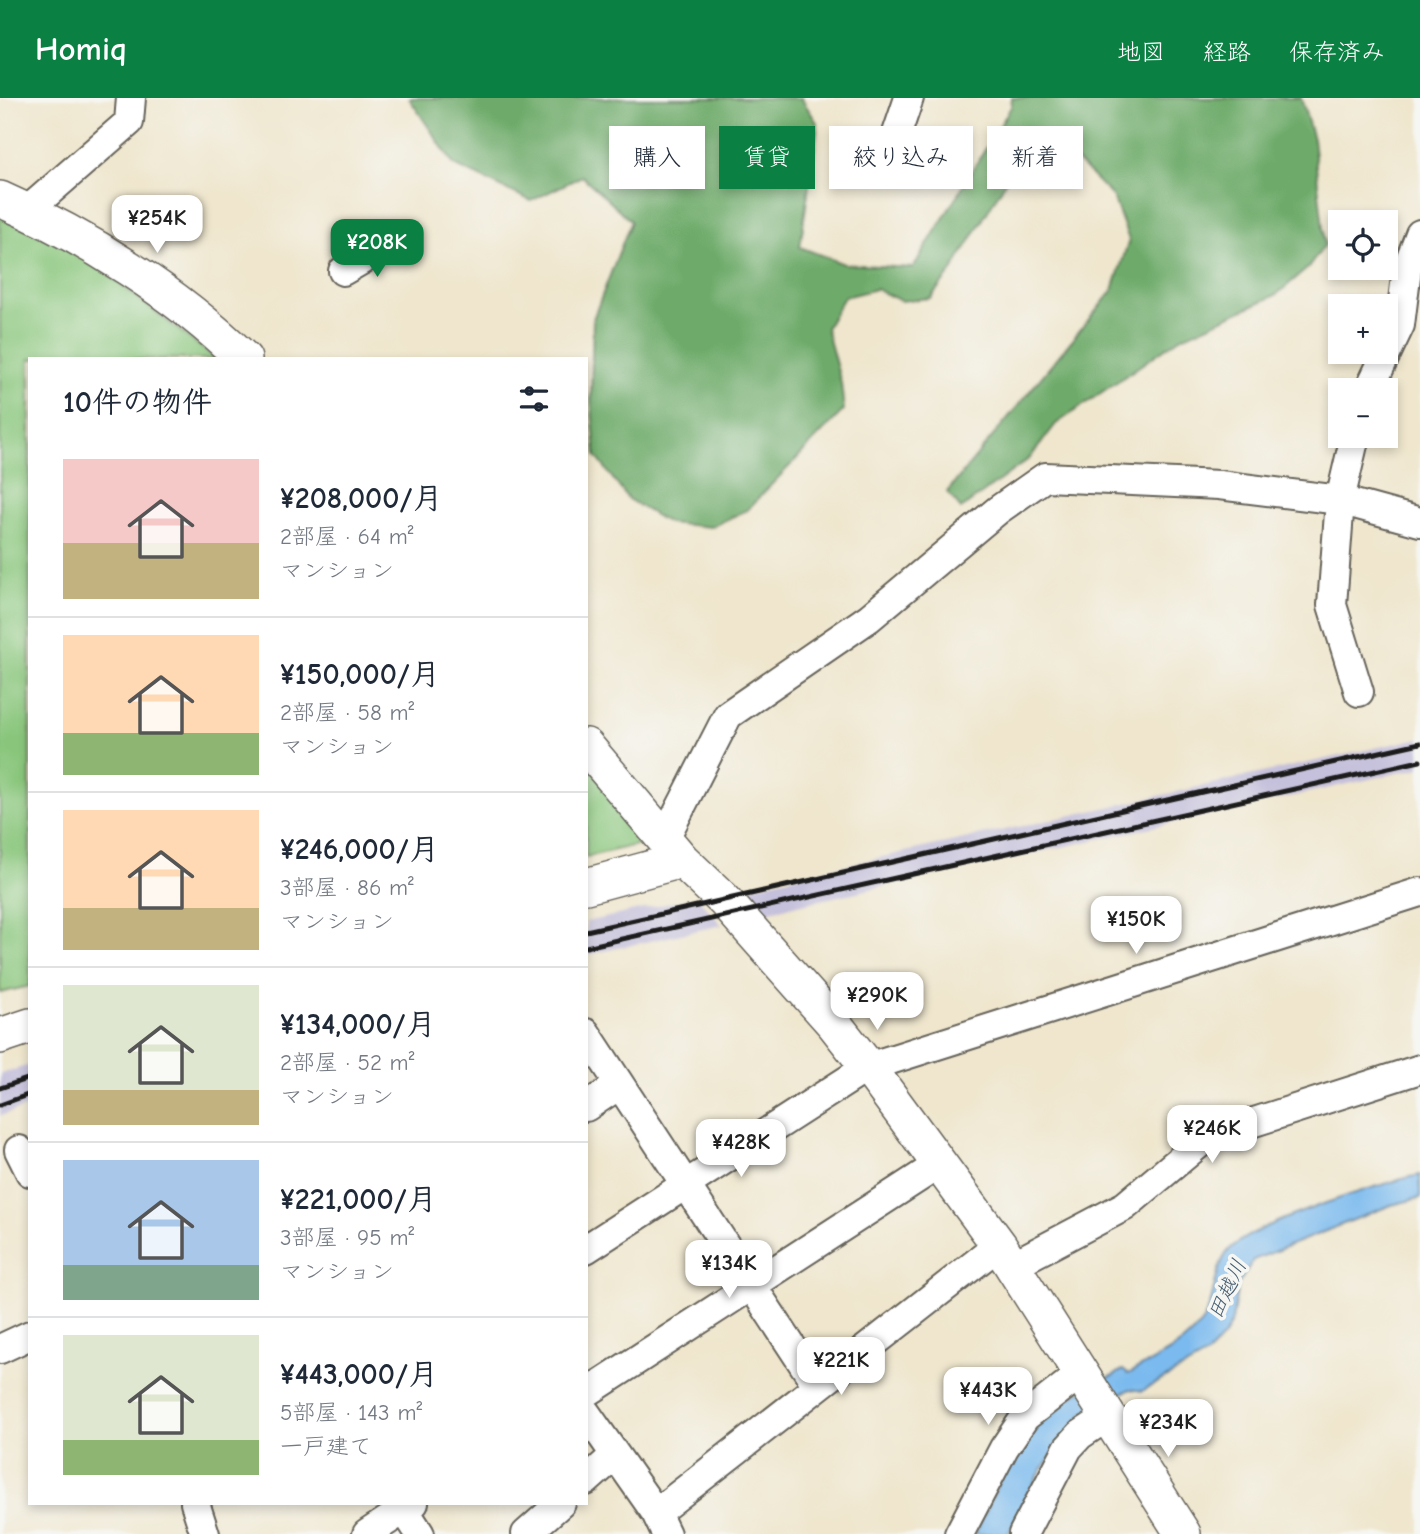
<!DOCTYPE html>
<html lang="ja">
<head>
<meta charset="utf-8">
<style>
  body { margin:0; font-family:"Comic Neue","Klee One",sans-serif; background:#f6f6f7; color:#1f2937; height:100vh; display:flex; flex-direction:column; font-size:26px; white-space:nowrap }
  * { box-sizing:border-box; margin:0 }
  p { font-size:23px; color:#747a83 }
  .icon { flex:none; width:38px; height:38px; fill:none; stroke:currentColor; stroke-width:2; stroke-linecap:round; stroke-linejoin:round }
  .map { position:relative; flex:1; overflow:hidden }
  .sheet { position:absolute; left:28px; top:259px; width:560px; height:1148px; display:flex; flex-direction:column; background:#fff; border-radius:0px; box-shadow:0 4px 10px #0003 }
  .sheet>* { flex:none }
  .banner { position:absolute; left:609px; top:28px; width:665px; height:63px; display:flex; gap:14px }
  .tools { position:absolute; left:1328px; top:112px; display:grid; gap:14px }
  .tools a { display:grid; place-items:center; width:70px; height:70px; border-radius:0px; background:#fff; box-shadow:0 4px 10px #0003; font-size:35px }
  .price { position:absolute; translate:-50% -60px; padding:0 16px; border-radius:14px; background:#fff; color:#222; font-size:23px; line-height:46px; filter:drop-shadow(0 2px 4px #0008) }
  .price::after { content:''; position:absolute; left:50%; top:42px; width:21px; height:16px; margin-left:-10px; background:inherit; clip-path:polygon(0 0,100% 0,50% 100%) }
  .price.active { background:#0b8043; color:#fff }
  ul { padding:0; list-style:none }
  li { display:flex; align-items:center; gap:21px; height:175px; padding:0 35px }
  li+li { border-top:2px solid #e0e1e3 }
  li span { display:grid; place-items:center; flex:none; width:196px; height:140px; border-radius:0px; color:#555 }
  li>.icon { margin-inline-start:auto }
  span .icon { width:84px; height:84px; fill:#fffc; stroke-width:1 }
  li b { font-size:30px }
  h2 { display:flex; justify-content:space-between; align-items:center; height:84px; padding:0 35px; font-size:30px }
  .pill { padding:0 24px; border-radius:0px; background:#fff; box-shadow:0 4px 10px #0003; font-size:24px; line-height:63px }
  .pill.active { background:#0b8043; color:#fff }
  header { display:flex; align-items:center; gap:42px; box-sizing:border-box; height:98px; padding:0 35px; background:#0b8043; color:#fff }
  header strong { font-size:33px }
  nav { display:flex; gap:38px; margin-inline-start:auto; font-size:24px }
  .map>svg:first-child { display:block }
</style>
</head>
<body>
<header>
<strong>Homiq</strong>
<nav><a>地図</a><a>経路</a><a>保存済み</a></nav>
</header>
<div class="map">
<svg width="1420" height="1436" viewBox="0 0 1420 1436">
  <rect width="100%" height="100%" fill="#f6f6f2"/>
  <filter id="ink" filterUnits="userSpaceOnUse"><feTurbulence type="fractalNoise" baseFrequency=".0143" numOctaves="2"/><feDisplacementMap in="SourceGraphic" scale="14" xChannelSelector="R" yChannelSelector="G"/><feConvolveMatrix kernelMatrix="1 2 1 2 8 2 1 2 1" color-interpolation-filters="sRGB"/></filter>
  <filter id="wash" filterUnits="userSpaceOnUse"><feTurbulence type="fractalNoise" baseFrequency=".00686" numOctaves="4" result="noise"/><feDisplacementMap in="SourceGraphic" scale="28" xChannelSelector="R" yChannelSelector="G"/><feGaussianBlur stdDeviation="1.57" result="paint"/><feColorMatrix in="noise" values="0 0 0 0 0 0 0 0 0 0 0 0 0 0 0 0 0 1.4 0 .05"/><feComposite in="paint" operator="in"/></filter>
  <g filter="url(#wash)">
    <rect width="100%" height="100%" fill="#efe6cd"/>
    <path fill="#c5c0db" d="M1420,640V670L757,816L734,792Z
      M697,799L722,827L586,857V824Z
      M30,967V1008L0,1018V976Z"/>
    <path fill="#89c67b" stroke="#52714c" stroke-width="2" d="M0,101L27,113L216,261H30V888L0,895Z
      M586,648L665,740L586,759Z"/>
    <path fill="#6eab6b" stroke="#456444" stroke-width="2" d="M409,0H801L818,26L800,149L844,166L913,170L1011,9L1012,0H1301L1313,41L1325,147L1308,170L1276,197L1180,240L1056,326L1030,360L961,411L947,394L1113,192L1129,142L1113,99L1072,58L1031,61L1009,78L950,176L930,200L901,203L876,191L844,199L826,230L841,285L844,312L747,412L711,429L668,425L628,401L596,358L591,301L593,221L631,123L582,78L531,103L454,67Z"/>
    <path fill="#7abaee" stroke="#4b6b85" stroke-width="2" d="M1420,1077V1100L1391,1107L1253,1162L1238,1187L1232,1223L1224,1238L1207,1257L1142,1293L1130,1291L1085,1314L1066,1336L1038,1378L1008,1436H975C996,1394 1015,1335 1055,1308C1076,1294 1101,1284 1123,1272L1128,1276C1153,1262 1185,1249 1202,1224C1217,1202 1212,1169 1231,1150C1257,1125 1382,1084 1420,1077Z"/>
  </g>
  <g filter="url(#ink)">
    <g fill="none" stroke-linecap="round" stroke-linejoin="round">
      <defs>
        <path id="minor" d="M887,65L909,0
          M27,113L129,24L131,0
          M343,173L386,148
          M1369,292L1400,227L1407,170L1420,136
          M1355,338L1340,402L1332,507L1359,594
          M665,740L728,617L869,520L998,412L1045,379L1219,387L1340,402L1420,424
          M586,935L817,1287
          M586,1009L619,987
          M19,1052L30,1074
          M586,1151L868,969L1420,794
          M1011,1168L1125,1108L1207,1039L1420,971
          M0,1251L30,1237
          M586,1295L941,1065
          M586,1315L656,1415L666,1436
          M586,1383L614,1358
          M195,1405L205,1436
          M400,1405L420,1436
          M656,1415L999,1147
          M367,1436L414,1405
          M526,1436L561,1405
          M959,1436L1004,1350L1025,1319L1080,1276
          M1023,1436L1068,1350L1080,1337L1107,1319"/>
        <path id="tertiary" d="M0,101C87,139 176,195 244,261
          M586,648L682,762L724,802L835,927L868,969L999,1147L1183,1436
          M586,788L682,762
          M0,938L30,928"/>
      </defs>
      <use href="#minor" stroke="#66635a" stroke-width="32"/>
      <use href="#tertiary" stroke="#66635a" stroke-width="38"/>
      <use href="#minor" stroke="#fff" stroke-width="28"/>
      <use href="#tertiary" stroke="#fff" stroke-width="35"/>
      <path stroke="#1c1c1c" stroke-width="5" d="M586,833L1420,645
        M586,849L1420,663
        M0,990L30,980
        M0,1007L30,996"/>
    </g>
  </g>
  <g text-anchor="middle" stroke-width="7" stroke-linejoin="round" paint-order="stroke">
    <g font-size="21" font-style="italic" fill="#425b70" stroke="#f6f6f2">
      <text transform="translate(1227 1191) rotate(-65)" y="7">田越川</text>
    </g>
  </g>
</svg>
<div class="tools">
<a><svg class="icon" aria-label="locate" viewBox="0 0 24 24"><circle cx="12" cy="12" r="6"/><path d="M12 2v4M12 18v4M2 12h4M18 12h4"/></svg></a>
<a>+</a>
<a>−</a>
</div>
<b class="price" style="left:157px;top:157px">¥254K</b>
<b class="price active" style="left:377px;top:181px">¥208K</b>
<b class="price" style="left:1136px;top:858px">¥150K</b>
<b class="price" style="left:877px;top:934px">¥290K</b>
<b class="price" style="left:1212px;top:1067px">¥246K</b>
<b class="price" style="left:741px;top:1081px">¥428K</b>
<b class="price" style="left:729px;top:1202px">¥134K</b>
<b class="price" style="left:841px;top:1299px">¥221K</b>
<b class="price" style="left:988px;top:1329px">¥443K</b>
<b class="price" style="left:1168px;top:1361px">¥234K</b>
<div class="banner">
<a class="pill">購入</a>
<a class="pill active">賃貸</a>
<a class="pill">絞り込み</a>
<a class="pill">新着</a>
</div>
<section class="sheet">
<h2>10件の物件<svg class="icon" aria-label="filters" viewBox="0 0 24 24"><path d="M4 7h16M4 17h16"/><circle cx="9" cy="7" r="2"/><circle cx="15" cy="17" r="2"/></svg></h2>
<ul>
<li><span style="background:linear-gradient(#f6c9c9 60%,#c2b280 0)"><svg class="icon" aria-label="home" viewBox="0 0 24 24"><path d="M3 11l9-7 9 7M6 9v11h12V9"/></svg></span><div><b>¥208,000/月</b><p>2部屋 · 64 m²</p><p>マンション</p></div></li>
<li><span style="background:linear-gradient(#ffd9b3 70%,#8fb573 0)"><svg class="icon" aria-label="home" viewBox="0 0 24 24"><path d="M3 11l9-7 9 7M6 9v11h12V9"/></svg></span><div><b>¥150,000/月</b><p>2部屋 · 58 m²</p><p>マンション</p></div></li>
<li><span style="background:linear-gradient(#ffd9b3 70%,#c2b280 0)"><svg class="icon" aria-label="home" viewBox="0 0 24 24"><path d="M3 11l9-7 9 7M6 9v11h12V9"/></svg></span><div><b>¥246,000/月</b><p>3部屋 · 86 m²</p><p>マンション</p></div></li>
<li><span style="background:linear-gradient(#dfe7d0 75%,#c2b280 0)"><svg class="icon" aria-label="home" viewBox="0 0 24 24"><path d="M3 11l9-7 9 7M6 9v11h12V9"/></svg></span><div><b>¥134,000/月</b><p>2部屋 · 52 m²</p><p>マンション</p></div></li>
<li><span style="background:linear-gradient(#a9c7e8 75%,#7fa58c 0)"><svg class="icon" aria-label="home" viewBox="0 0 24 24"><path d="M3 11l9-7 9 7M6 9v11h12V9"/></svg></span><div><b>¥221,000/月</b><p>3部屋 · 95 m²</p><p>マンション</p></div></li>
<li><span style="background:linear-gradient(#dfe7d0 75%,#8fb573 0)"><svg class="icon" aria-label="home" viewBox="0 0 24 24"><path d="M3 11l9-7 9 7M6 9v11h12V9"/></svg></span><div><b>¥443,000/月</b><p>5部屋 · 143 m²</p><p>一戸建て</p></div></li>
</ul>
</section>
</div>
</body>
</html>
